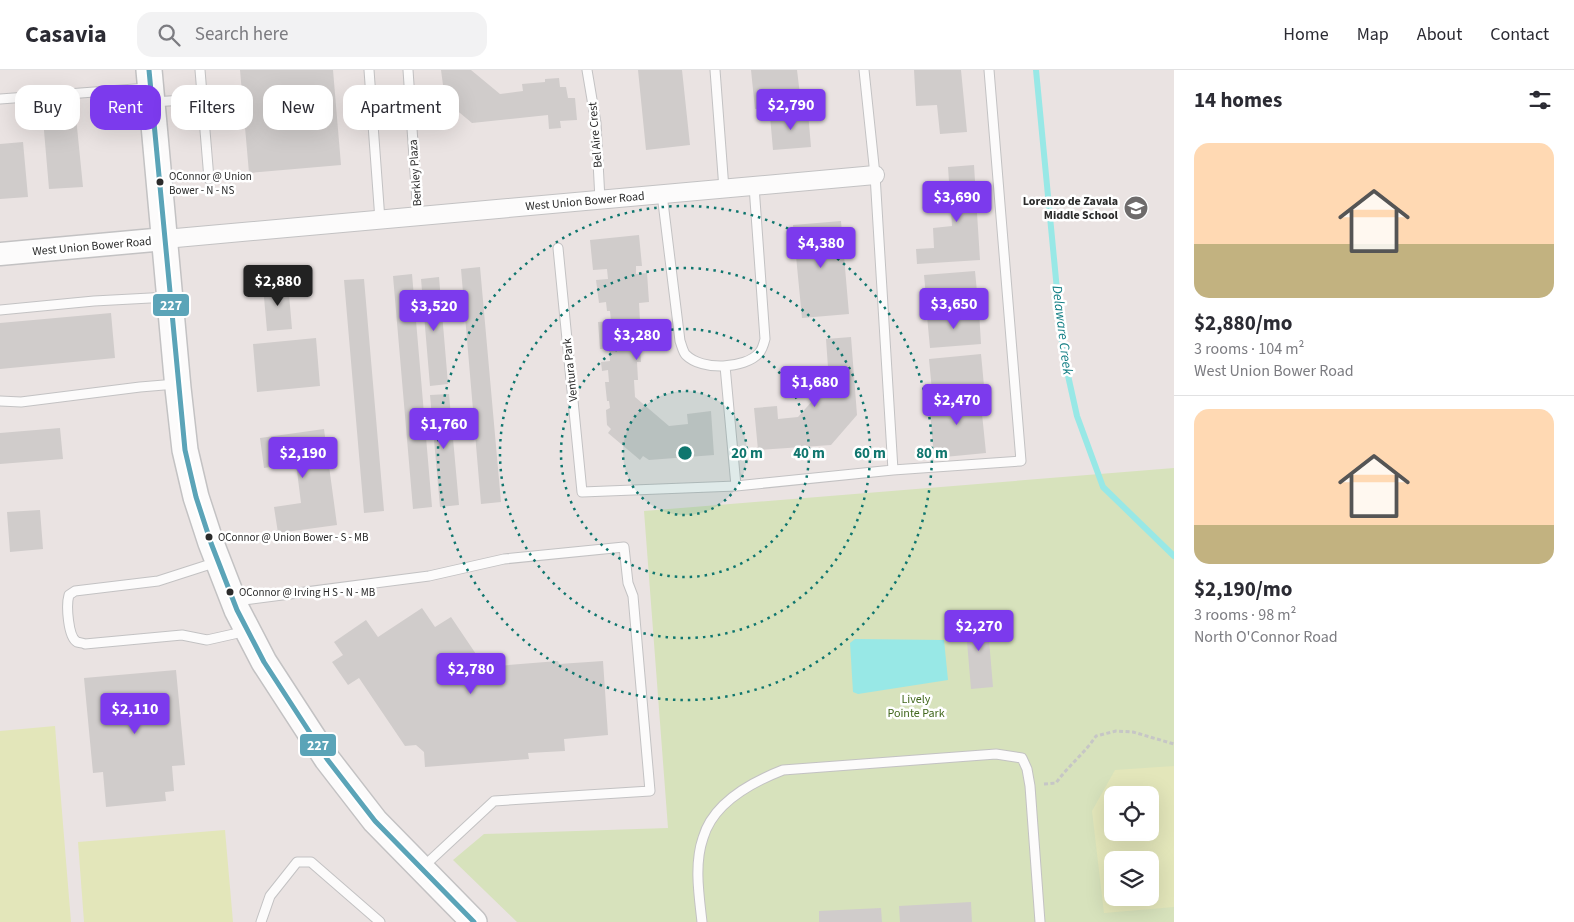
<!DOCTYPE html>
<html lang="en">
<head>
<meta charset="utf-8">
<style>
  body { margin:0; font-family:"Source Sans 3",sans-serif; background:#f2f2f3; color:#2b2b33; height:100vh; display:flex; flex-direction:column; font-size:19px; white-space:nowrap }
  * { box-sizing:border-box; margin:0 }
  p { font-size:16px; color:#7c7c81 }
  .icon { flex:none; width:28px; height:28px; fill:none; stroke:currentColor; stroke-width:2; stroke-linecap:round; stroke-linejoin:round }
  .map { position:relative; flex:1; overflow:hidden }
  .sheet { display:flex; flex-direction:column; background:#fff; width:400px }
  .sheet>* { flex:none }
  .banner { position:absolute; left:15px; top:15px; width:475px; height:45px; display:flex; gap:10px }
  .tools { position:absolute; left:1104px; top:716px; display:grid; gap:10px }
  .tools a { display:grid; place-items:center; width:55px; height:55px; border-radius:10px; background:#fff; box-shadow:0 5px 20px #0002; font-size:25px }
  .price { position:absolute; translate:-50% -42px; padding:0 11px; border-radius:5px; background:#7c3aed; color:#fff; font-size:16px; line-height:32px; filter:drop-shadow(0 1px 2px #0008) }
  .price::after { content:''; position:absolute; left:50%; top:30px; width:15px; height:11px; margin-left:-8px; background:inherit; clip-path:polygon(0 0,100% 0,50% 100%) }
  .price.active { background:#222; color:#fff }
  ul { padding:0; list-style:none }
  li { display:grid; align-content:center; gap:10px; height:265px; padding:0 20px }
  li+li { border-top:1px solid #e1e1e2 }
  li span { display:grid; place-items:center; height:155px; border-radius:15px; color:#555 }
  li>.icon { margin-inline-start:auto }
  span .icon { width:90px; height:90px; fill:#fffc; stroke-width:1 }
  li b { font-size:21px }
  h2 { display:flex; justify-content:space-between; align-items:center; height:60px; padding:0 20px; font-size:21px }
  .chip { padding:0 18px; border-radius:15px; background:#fff; box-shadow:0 5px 20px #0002; font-size:18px; line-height:45px }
  .chip.active { background:#7c3aed; color:#fff }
  header { display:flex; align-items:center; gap:30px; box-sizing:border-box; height:70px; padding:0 25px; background:#fff; border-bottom:1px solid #e1e1e2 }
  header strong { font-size:24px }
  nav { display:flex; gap:28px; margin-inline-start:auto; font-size:18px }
  .search { width:350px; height:45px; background:#f2f2f3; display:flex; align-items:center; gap:12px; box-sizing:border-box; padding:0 18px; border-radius:15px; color:#7c7c81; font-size:19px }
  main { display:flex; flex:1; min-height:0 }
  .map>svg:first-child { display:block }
</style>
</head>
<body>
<header>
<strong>Casavia</strong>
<div class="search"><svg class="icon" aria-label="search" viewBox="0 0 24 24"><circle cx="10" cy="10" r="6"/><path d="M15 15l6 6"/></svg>Search here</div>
<nav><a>Home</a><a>Map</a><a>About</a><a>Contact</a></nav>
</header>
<main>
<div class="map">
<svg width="1174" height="852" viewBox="0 0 1174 852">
  <rect width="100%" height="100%" fill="#eae3e2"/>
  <path fill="#d7e2bc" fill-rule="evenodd" d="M1174,398V852H517L453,790L484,764L668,758L644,441ZM1112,725H1150V762H1112ZM1112,790H1150V828H1112Z"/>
  <path fill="#e3e6ba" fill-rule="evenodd" d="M55,656L71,852H0V661Z
    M1174,696V837L1104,843L1092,741L1115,700ZM1112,725H1150V762H1112ZM1112,790H1150V828H1112Z
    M225,760L233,852H84L78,772Z"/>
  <path fill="#98e8e6" d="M855,569L944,570L948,610L858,624L853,622L850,573Z"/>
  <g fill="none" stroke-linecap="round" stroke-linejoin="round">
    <path stroke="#98e8e6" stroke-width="6" d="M1036,0L1063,283L1077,346L1103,417L1174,486"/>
  </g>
  <path fill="#d0cccb" d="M240,0H333L341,95L249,103Z
    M441,0H471L500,24L523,21L522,14L545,12V9L559,8L560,17H566L568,28H575L577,50L560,51L561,58L549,59L548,45L472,53L436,23L443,15Z
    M638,0H682L690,75L646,80Z
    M751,0H797L801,33L755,39Z
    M914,0H961L967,62L940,64L937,35L916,36Z
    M808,42L811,77L773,80L770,46Z
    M76,47L83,117L49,119L43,49Z
    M23,72L28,127L0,129V74Z
    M974,95L980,190L917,194L916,179L934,178L933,158L952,156L948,97Z
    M841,151L849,244L802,248L793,155Z
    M639,165L642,196H636V204L647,203L649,232L639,233L640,251L649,250L651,264H648L650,279H640L641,292H637L638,310H634L635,327L669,356L688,354L687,344L711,341L714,385L649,390L643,386L640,390L608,363L611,359L607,355L606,340L610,338L609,331H607L605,312H609L608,300L602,301L601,292L610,291L609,279H600L598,252L611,251L610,241H607L606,232L599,233L596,210L608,209L607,199L593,200L590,170Z
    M480,197L501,432L481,434L461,199Z
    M975,201L978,232L927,237L924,205Z
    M412,204L432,437L413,439L393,206Z
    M439,207L448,314L430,316L421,209Z
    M364,209L384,441L364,443L344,210Z
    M288,213L292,259L267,261L263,216Z
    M979,241L981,274L930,278L927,246Z
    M111,243L115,288L0,299V253Z
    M851,267L857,345L831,375L758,380L754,338L777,336L778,349L798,347L829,312L826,269Z
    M316,268L320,316L257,322L253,274Z
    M981,284L984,316L932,321L929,289Z
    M449,324L459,435L440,437L430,325Z
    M980,324L986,383L934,388L929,329Z
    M60,358L63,389L0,394V363Z
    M324,359L337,455L278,463L274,437L301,433L296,393L264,398L260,368Z
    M40,440L43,479L10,482L7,442Z
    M422,538L435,557L451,547L478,587L461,599L558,591L559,594L603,591L608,665L564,669L565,681L528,683L529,689L425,697L424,682L416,675L405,676L359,608L348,615L332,592L343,585L334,572L366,550L378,567Z
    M987,546L993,617L971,619L965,548Z
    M176,600L185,695L172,696L174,721L165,722L166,731L106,737L103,702L93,703L84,608Z
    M971,832L972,852H900L899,836Z
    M881,838L882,852H819V841Z"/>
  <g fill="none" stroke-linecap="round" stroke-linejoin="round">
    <defs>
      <path id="service" d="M200,0L209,109
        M369,0L380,150
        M408,0L418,146
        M587,0L596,53L600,130
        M715,0L724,119
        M864,0L875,105L893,400
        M0,29L148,18
        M152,32L202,29
        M662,124L680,271C682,276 683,282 686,285C702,301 745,299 759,283C762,280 764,273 765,269L754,116
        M558,178L582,422L736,416L893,400L1021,391L989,0
        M0,240L94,231L169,227
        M725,296L736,416
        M0,331L21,332L140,317L176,314
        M217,492L158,511L75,521L69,525C66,535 68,567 77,572C80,573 83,573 85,574L182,565L207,570L247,561
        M236,531L429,506L504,489L624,477L628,513L633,526L650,721L494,731L422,798
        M261,852L270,826L297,792H311L380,852
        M702,852C699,825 694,794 703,768C713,733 752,712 783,700L996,684L1022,688L1027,699L1030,716L1040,852"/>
      <path id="minor" d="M165,169L875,105"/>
      <path id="tertiary" d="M0,184L165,169"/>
      <path id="secondary" d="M149,0L178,318L185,380L196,427L211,473L237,540L264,592L327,689L375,751L474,852"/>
    </defs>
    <use href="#service" stroke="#c3c2c3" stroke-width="11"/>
    <use href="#minor" stroke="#c3c2c3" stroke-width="20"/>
    <use href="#tertiary" stroke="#c3c2c3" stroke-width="25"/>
    <use href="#secondary" stroke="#c3c2c3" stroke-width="28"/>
    <path stroke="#c6c6c6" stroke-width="3" stroke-dasharray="4 2.5" stroke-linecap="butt" d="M1044,714L1056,713C1068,696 1085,683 1096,666L1116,661L1133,662L1174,674"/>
    <use href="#service" stroke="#fcfbfb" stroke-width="9"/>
    <use href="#minor" stroke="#fcfbfb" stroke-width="18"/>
    <use href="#tertiary" stroke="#fcfbfb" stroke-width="22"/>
    <use href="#secondary" stroke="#fcfbfb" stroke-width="25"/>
    <defs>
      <path id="bus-1" d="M149,0L185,380L196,427L211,473L237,540L264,592L327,689L375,751L474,852"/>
    </defs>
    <use href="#bus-1" stroke="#fff" stroke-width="9"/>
    <use href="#bus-1" stroke="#5ba4b8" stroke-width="5"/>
  </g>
  <circle cx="685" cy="383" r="62" fill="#0f766e" fill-opacity=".12"/>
  <g fill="none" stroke="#0f766e" stroke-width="2.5" stroke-dasharray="2.5 5">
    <circle cx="685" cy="383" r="62"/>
    <circle cx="685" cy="383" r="124"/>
    <circle cx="685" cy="383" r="185"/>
    <circle cx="685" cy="383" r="247"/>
  </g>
  <defs>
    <symbol id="school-disc" viewBox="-11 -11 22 22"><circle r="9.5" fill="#6e6b6b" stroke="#fff"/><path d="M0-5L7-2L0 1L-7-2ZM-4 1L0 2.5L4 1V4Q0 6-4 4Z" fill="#fff"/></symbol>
  </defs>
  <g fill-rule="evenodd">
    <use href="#school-disc" x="1122" y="124" width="28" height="28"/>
  </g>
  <g fill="#2b2b2b" stroke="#fff" stroke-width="2">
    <circle cx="160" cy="112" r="4.5"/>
    <circle cx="209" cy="467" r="4.5"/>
    <circle cx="230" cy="522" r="4.5"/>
  </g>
  <g text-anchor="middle" stroke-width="5" stroke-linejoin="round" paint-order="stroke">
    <g font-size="11" fill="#2b2b2b" stroke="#fff" text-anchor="start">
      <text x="169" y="110">OConnor @ Union<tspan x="169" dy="14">Bower - N - NS</tspan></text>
      <text x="218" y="471">OConnor @ Union Bower - S - MB</text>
      <text x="239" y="526">OConnor @ Irving H S - N - MB</text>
    </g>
    <g font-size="12" fill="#2b2b2b" stroke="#fff">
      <text transform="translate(595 65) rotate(-95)" y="4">Bel Aire Crest</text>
      <text transform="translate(415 103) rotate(-94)" y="4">Berkley Plaza</text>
      <text transform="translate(585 131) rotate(-5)" y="4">West Union Bower Road</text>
      <text transform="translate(92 176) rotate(-5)" y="4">West Union Bower Road</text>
      <text transform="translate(570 300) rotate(-96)" y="4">Ventura Park</text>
    </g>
    <g font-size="12" font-weight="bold" fill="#2b2b2b" stroke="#fff" text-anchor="end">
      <text x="1118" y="135">Lorenzo de Zavala<tspan x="1118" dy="14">Middle School</tspan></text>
    </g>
    <g font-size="12" fill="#41671d" stroke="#fff">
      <text x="916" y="633">Lively<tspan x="916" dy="14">Pointe Park</tspan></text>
    </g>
    <g font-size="14" font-style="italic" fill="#127e84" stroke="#fff">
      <text transform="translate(1063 260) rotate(83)" y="5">Delaware Creek</text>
    </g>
  </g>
  <circle cx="685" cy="383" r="8" fill="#0f766e" stroke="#fff" stroke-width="2.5"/>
  <g font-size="15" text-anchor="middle" font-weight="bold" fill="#0f766e" stroke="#fff" stroke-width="5" stroke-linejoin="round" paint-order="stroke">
    <text x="747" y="388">20 m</text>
    <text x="809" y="388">40 m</text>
    <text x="870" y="388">60 m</text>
    <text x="932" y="388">80 m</text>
  </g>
  <g stroke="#fff" stroke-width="2">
    <rect x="152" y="223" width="38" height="24" rx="5" fill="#5ba4b8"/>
    <rect x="299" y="663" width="38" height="24" rx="5" fill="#5ba4b8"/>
  </g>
  <g font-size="14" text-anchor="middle" font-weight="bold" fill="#fff">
    <text x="171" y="240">227</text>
    <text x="318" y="680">227</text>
  </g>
</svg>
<div class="tools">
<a><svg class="icon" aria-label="locate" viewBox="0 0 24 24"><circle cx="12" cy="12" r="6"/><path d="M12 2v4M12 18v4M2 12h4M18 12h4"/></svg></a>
<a><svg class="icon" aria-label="layers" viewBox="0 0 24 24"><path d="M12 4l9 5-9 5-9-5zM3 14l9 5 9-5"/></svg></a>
</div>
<b class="price" style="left:791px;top:61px">$2,790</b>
<b class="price" style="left:957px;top:153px">$3,690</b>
<b class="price" style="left:821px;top:199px">$4,380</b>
<b class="price active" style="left:278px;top:237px">$2,880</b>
<b class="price" style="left:954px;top:260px">$3,650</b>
<b class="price" style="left:434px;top:262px">$3,520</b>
<b class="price" style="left:637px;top:291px">$3,280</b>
<b class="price" style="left:815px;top:338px">$1,680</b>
<b class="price" style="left:957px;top:356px">$2,470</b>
<b class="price" style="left:444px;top:380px">$1,760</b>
<b class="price" style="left:303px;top:409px">$2,190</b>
<b class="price" style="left:979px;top:582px">$2,270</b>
<b class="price" style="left:471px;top:625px">$2,780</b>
<b class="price" style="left:135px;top:665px">$2,110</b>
<div class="banner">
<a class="chip">Buy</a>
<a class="chip active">Rent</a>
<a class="chip">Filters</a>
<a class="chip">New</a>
<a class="chip">Apartment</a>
</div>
</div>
<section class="sheet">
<h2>14 homes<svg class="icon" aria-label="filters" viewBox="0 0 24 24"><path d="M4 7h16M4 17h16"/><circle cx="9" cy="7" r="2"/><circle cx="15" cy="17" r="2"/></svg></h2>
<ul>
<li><span style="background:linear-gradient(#ffd9b3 65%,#c2b280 0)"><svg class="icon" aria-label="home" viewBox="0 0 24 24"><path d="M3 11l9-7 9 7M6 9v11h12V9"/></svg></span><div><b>$2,880/mo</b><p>3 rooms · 104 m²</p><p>West Union Bower Road</p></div></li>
<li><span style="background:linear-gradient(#ffd9b3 75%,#c2b280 0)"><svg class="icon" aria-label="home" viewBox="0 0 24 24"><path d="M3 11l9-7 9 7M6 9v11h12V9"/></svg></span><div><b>$2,190/mo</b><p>3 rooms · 98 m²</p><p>North O'Connor Road</p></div></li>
</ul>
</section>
</main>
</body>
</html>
